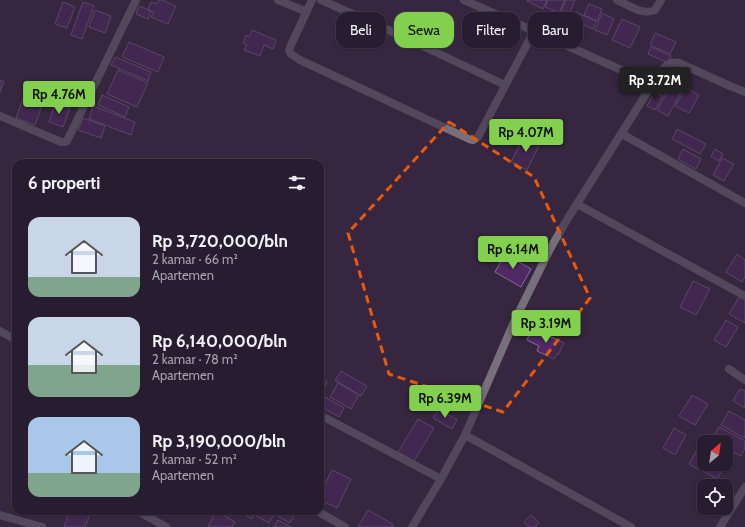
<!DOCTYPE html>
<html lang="id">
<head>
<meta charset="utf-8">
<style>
  body { margin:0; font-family:Cabin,sans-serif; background:#302538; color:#f1f3f6; height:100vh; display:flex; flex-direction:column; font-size:15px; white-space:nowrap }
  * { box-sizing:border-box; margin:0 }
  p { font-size:13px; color:#a5a1ab }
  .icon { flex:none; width:22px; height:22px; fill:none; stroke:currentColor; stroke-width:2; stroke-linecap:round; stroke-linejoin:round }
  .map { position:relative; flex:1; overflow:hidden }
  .side { position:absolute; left:12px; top:159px; width:312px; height:356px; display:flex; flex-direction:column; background:#281c30; border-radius:12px; box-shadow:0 1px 3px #0004,0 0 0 1px #443a4c }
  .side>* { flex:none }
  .top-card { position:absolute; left:336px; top:12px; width:349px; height:36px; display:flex; gap:8px }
  .needle { width:26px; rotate:29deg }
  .controls { position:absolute; left:697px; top:435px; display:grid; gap:8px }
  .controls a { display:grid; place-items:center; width:36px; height:36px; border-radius:8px; background:#281c30; box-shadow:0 1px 3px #0004,0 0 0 1px #443a4c; font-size:20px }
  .price { position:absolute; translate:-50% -34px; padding:0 9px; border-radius:4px; background:#83d04e; color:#111; font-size:13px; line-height:26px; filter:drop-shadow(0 1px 2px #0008) }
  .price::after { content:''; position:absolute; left:50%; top:24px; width:12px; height:9px; margin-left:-6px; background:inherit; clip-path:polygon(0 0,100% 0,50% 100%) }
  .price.on { background:#222; color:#fff }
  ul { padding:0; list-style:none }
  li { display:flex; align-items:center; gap:12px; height:100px; padding:0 16px }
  li span { display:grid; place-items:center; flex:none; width:112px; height:80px; border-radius:12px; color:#555 }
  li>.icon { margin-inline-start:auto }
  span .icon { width:48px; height:48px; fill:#fffc; stroke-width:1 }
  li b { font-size:17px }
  h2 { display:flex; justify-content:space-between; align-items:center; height:48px; padding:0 16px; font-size:17px }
  .tag { padding:0 14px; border-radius:12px; background:#281c30; box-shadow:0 1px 3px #0004,0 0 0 1px #443a4c; font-size:14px; line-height:36px }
  .tag.on { background:#83d04e; color:#111 }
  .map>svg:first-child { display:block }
</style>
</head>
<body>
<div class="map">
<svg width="745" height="527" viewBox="0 0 745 527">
  <rect width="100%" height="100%" fill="#362640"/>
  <path fill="#502966" stroke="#83718f" d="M159,0H162L176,6L168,24L151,17L154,12L148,10L151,2L157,4Z
    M527,0H547L543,9L527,1Z
    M548,0H565L559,13L545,7Z
    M566,0H575L567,19L559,16Z
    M63,2L75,7L67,28L55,24Z
    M83,2L94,6L82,39L71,35Z
    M589,4L602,9L597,21L584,15Z
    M139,6L151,11L148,19L136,14Z
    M95,10L111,16L105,33L89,27Z
    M576,12L596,21L593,29L572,20Z
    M602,13L614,19L607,35L595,30Z
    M622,19L640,27L630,48L612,40Z
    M252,30L276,40L273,49L264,45L260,56L244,50L247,45L243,43L246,35L249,37Z
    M655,33L676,42L670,54L650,45Z
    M129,42L164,57L158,72L122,57Z
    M651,47L671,56L668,63L648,54Z
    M115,57L151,72L148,81L111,65Z
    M118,70L148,83L137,107L107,94Z
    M0,80L4,82L0,92Z
    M672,83L683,89L668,116L657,110Z
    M27,87L46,94L35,125L16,118Z
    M686,88L699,95L689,113L675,106Z
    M655,92L663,96L655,110L647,106Z
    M102,95L129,107L125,117L98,105Z
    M55,103L70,108L63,127L49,122Z
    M93,106L135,122L131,135L89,119Z
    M83,118L105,126L101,138L78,130Z
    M677,129L706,144L700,154L672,139Z
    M524,136L540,144L527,170L511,162Z
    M683,149L701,159L696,169L678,159Z
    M715,149L723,154L719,161L711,156Z
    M722,158L734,164L724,181L713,175Z
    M505,254L531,269L521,287L495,272Z
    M737,254L745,260V277L742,282L726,272Z
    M693,281L710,289L696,315L680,307Z
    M739,297L745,300V323L729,314Z
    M726,320L738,327L726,347L714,340Z
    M532,328L564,343L558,355L557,354L554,359L537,351L539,346L527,340Z
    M341,371L367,386L361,396L335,380Z
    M320,377L327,382L323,390L320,388Z
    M338,383L359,395L351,409L330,397Z
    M740,389L745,391V408L733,401Z
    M692,395L708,404L695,425L679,416Z
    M323,396L344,408L339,417L320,406V401Z
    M439,409L457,420L452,429L433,418Z
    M729,411L745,420V437L744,438L721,425Z
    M418,419L434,428L414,461L398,452Z
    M719,427L745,441V448L741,456L726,448V442H716L712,439Z
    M674,428L686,435L675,455L663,448Z
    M697,450L704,453V460L699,470L689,464Z
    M705,464H726L717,479L701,470Z
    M332,470L351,479L337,508L320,500V494Z
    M368,510L394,525L393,527H358Z
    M70,511H91L85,527H64Z
    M216,511L235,522L232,527H208Z
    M237,511H256L252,519Z
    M259,511H276L269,523L256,516Z
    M282,511H297L290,523L279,517Z
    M531,515L539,522L535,527H529L524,522Z
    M278,520L291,527H274Z"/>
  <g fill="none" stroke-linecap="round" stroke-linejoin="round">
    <path stroke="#776f7c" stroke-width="8" d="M278,0L307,12
      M312,0L290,47L289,51L291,54L300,60L358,87L469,139L473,140L478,137L534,31
      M321,0L393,32L505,85
      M464,0L653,84
      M617,0C628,5 643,16 655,10L661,0
      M0,116L61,142H64L67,141L136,0
      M622,134L745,203
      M577,204L745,296
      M0,331L16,340
      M729,369L745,380
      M320,415L441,479
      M465,435L631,527
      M138,511L166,527
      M317,511L345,527
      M0,515L42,527
      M412,527L441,479L465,435L514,322L550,249L568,218L660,72C666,65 670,61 679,63L730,86L745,92
      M720,527L745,487"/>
  </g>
  <path d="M0 0H745V527H0ZM449,122L534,177L590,298L503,412L389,374L348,233Z" fill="#362640" fill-opacity=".55" fill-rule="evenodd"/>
  <path fill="none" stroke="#e8590c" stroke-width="3" stroke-dasharray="8 5" stroke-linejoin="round" d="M449,122L534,177L590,298L503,412L389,374L348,233Z"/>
</svg>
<div class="controls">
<a><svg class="needle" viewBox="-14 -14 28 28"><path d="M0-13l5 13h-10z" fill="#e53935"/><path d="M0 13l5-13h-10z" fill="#a5a1ab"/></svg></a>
<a><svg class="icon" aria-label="locate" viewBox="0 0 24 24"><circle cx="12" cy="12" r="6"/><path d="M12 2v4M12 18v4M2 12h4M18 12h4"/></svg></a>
</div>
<b class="price on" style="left:655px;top:101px">Rp 3.72M</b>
<b class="price" style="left:59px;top:115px">Rp 4.76M</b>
<b class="price" style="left:526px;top:153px">Rp 4.07M</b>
<b class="price" style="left:513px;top:270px">Rp 6.14M</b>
<b class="price" style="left:546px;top:344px">Rp 3.19M</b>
<b class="price" style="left:445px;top:419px">Rp 6.39M</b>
<div class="top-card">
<a class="tag">Beli</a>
<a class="tag on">Sewa</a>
<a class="tag">Filter</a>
<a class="tag">Baru</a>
</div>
<section class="side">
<h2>6 properti<svg class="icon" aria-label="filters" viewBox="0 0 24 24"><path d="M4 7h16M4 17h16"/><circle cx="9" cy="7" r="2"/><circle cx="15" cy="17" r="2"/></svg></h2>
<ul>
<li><span style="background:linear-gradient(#c9d6e8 75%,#7fa58c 0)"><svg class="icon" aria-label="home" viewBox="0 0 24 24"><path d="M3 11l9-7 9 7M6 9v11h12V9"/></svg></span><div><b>Rp 3,720,000/bln</b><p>2 kamar · 66 m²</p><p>Apartemen</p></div></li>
<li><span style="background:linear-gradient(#c9d6e8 60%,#7fa58c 0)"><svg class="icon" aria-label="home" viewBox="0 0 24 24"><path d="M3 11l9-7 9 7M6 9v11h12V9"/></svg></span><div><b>Rp 6,140,000/bln</b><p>2 kamar · 78 m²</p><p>Apartemen</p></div></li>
<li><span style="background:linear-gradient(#a9c7e8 70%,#7fa58c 0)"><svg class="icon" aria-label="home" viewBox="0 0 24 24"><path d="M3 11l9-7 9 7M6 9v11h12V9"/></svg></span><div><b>Rp 3,190,000/bln</b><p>2 kamar · 52 m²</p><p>Apartemen</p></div></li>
</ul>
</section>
</div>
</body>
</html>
